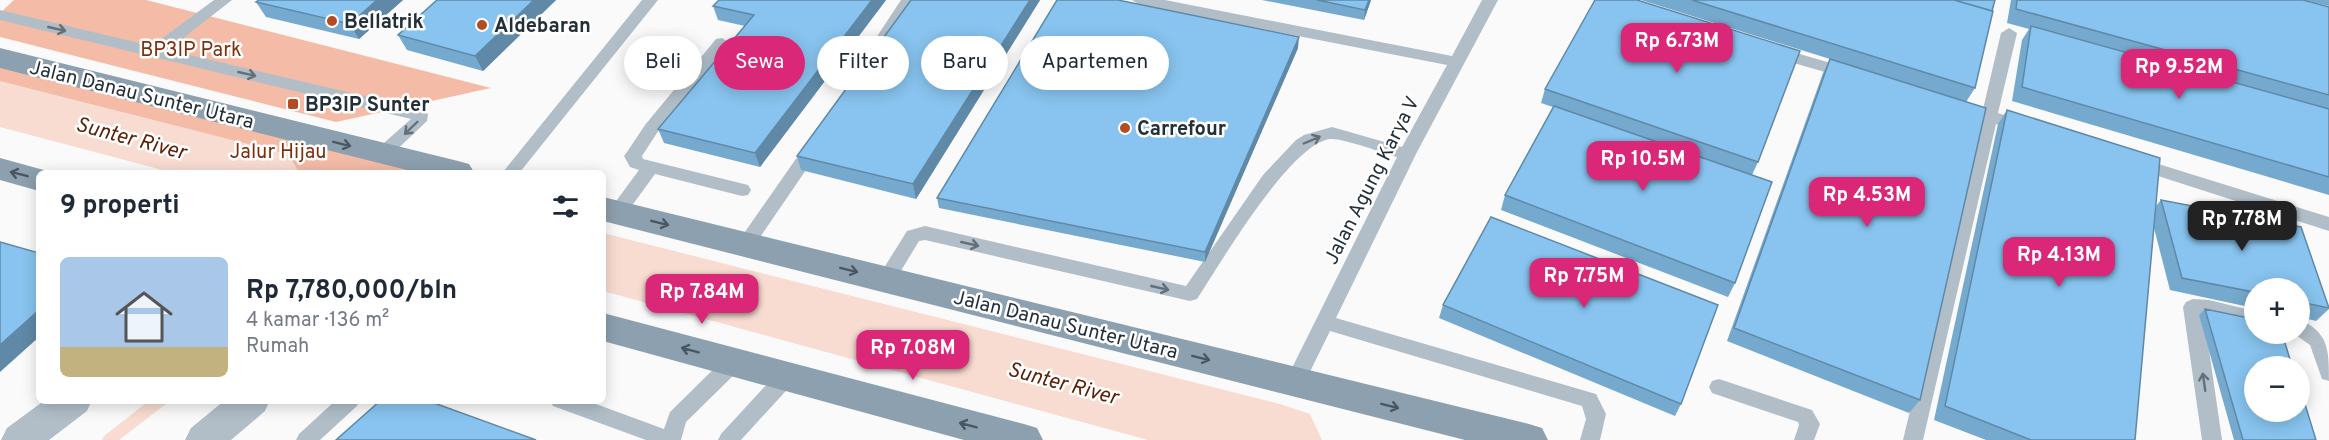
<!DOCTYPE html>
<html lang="id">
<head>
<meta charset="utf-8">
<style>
  body { margin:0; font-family:Overpass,sans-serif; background:#f6f6f7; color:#1f2937; height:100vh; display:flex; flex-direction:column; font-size:22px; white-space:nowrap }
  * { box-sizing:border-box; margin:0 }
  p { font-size:20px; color:#747a83 }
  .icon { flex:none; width:33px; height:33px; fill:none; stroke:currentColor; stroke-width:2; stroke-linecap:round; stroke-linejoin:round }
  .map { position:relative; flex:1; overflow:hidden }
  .sheet { position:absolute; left:36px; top:170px; width:570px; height:234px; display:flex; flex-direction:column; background:#fff; border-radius:9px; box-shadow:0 3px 15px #0003 }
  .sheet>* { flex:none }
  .hud { position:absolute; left:624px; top:36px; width:570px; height:54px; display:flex; gap:12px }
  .fabs { position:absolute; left:2244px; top:278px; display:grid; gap:12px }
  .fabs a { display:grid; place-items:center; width:66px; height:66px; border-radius:50%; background:#fff; box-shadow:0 3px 15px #0003; font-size:30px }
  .price { position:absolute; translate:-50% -51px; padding:0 14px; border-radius:12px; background:#db2777; color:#fff; font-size:20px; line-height:39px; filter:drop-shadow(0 2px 3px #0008) }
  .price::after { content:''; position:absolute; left:50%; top:36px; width:18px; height:14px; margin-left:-9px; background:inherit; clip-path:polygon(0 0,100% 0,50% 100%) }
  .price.on { background:#222; color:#fff }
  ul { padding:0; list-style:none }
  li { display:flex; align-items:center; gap:18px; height:150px; padding:0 24px }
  li span { display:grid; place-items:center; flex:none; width:168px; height:120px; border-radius:9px; color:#555 }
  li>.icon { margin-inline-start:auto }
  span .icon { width:72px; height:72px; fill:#fffc; stroke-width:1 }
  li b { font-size:26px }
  h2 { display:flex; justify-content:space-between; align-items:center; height:72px; padding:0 24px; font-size:26px }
  .tag { padding:0 21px; border-radius:27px; background:#fff; box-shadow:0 3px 15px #0003; font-size:21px; line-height:54px }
  .tag.on { background:#db2777; color:#fff }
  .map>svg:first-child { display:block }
</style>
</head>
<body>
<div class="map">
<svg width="2329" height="440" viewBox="0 0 2329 440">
  <rect width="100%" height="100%" fill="#fafafa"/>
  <path fill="#f4bba7" d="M14,0H146L491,88L336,122L0,37V13Z
    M0,65L382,154L444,172H280L0,99Z"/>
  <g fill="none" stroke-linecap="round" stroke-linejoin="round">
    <path fill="#f8dcd1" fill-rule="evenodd" d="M150,400H168L166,404L119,440H102L104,436Z"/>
    <path fill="#f8dcd1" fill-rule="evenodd" d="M0,81L288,154L299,172H170L0,127Z
      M603,233L1280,404L1310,414L1322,440H1148L603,291Z"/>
    <path fill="#b1bec8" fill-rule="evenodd" d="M214,0H232L168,50L420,109L426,111L428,115L427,121L388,158H376L373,154L376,150L411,119L0,20V10L152,46Z
      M642,0H658L520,172H503Z
      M901,0H917L888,45H876L874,41Z
      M1132,0H1165L1452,56L1482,0H1498L1416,154L1336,318L1596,394L1606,414L1600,440H1580L1586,419L1582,406L1330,331L1302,388L1295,390L1288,388L1285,382L1397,157C1383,153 1343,138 1330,139C1290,144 1220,264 1197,299L1190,301L925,240L919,241L893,284L886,286L879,284L877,279L907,231L925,226L1186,286L1263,175L1296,140L1304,135L1332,127L1402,147L1447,65L1140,5Z
      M2009,28L2017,33L1998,113L2030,123L2032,127L2030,131L2024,133L1996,124L1923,440H1903L1980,119L1956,112L1954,108L1956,104L1962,102L1983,109L2001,33Z
      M722,38L730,43L728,47L657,133L642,156L643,159L748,185L751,190L748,195L742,196L655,174L623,218L617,220L611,218L608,213L611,208L639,170L630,167L624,156L627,152L645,125L716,39Z
      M1775,47L1855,70L1857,74L1855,78L1849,79L1769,56L1767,52L1769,48Z
      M813,141L819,143L822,147L819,151L752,249L746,251L740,249L737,244L740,239L807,143Z
      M2136,157L2329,217V231L2130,167L2127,163L2130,159Z
      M2193,299L2209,300L2254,311V326L2204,315L2222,440H2202L2183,307L2186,302Z
      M2300,320C2329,332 2329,351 2329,381L2322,379L2310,345L2293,333H2300Z
      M734,354L741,356L744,362L741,368L686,422L681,440H646L553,406L550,400H585L664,429L670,412L727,356Z
      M787,368L794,370L797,376L794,382L741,440H718L721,434L780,370Z
      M1719,379L1812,410L1820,424L1814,440H1794L1799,425L1798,422L1712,393L1709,387L1712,381Z
      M336,400H360L357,406L320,440H296L299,434Z"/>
    <path fill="#b1bec8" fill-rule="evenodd" d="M45,400H92L87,411L49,440H1L7,428Z
      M225,400H270L265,411L231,440H185L191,428Z"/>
    <path fill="#8da0af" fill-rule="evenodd" d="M0,48L458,161L469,164L474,172H415L0,68Z
      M0,158L51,172H39V191L0,180Z
      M603,197L1529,424L1542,428L1548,440H1465L603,221Z
      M603,313L1024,424L1037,428L1043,440H964L603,341Z"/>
  </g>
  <path fill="#75a9ce" d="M259,0H403L359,39L266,17L256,2Z
    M437,0H556L483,71L407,50L398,35Z
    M719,0H886L760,167L664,143L658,129L745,26L718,20L713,6Z
    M911,0H1040L916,199L801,170L797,156Z
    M1262,0H1371L1364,20Z
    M1641,0H1995L1975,88L1966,102L1920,400L1909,413L1727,341L1823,73L1830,59Z
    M2011,0H2303L2329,7V195L2012,101L2022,40L2029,29L2007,23Z
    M2304,0H2329V6Z
    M1298,48L1205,262L939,208L937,198Z
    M1545,89L1758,162L1752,175L1735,283L1728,297L1501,210L1505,195L1553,107L1541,103Z
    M2007,110L2156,206L2161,200L2329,306V309L2316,321L2300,317V288H2254V308L2170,290L2154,228L2135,440H1986L1934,420L1998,124Z
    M1443,305L1681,404L1675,416L1439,318Z
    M2205,309L2316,440H2234L2199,315Z"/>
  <path fill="#5f89a7" d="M377,0H403L359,39L350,24Z
    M534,0H556L483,71L475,56Z
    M872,0H886L760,167L755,153Z
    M1030,0H1040L916,199L913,184Z
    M1369,0H1371L1364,20L1365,10Z
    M1299,37L1298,48L1205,262V252Z
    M39,310V337L0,372V345Z"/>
  <path fill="#88c4ef" stroke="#5f89a7" stroke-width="1.5" d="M259,0H377L350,24L256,2Z
    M437,0H534L475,56L398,35Z
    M719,0H872L755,153L658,129L754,15L713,6Z
    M911,0H1030L913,184L797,156Z
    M1057,0H1118L1299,37L1205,252L937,198Z
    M1317,0H1369L1365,10Z
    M1595,0H1637L1800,51L1758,162L1545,89Z
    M1692,0H1954L1993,11L1975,88Z
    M1954,0H1995L1992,11Z
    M2017,0H2303L2329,7V95L2016,9Z
    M2031,26L2329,109V177L2022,87Z
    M1830,59L1986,108L1920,400L1734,328Z
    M1554,106L1772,182L1735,283L1505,195Z
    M2007,110L2160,158L2135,440H2031L1945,406Z
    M2161,200L2301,227L2329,308L2300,302V288H2254V292L2182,278Z
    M1491,217L1718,305L1681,404L1443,305Z
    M0,242L39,253V310L0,345Z
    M2205,309L2254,319V333H2282L2292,366H2254V411H2300V388L2316,440H2243Z
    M381,400H426L536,440H336Z"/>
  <defs><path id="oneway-shaft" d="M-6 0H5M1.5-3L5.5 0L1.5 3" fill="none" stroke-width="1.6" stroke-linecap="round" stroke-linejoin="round" transform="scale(1.5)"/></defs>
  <g stroke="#637079">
    <use href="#oneway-shaft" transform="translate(57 29) rotate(13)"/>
    <use href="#oneway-shaft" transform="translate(247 74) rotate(13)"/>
    <use href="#oneway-shaft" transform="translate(411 128) rotate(136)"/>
    <use href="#oneway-shaft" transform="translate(1312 140) rotate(-23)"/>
    <use href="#oneway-shaft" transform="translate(970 244) rotate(13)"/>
    <use href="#oneway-shaft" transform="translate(1160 288) rotate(13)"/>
    <use href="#oneway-shaft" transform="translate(2204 382) rotate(-98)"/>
  </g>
  <g stroke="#495762">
    <use href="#oneway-shaft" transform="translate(342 144) rotate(14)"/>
    <use href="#oneway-shaft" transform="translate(19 174) rotate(-166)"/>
    <use href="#oneway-shaft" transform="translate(660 223) rotate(14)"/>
    <use href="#oneway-shaft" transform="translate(849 270) rotate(14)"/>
    <use href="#oneway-shaft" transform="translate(690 350) rotate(-165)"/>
    <use href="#oneway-shaft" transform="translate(1201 358) rotate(14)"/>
    <use href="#oneway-shaft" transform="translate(1390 406) rotate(14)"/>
    <use href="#oneway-shaft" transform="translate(968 425) rotate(-165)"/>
  </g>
  <g fill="#b24c23" stroke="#fff" stroke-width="2">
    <circle cx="332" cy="21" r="6"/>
    <circle cx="482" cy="25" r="6"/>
    <rect x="287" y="98" width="12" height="12" rx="3"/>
    <circle cx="1125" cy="128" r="6"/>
  </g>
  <g text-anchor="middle" stroke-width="5" stroke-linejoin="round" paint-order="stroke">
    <g font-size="20" font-weight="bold" fill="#243039" stroke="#fff" text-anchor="start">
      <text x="344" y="28">Bellatrik</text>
      <text x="494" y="32">Aldebaran</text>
      <text x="305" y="111">BP3IP Sunter</text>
      <text x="1137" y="135">Carrefour</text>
    </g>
    <g font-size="20" fill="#7d2f0e" stroke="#fff">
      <text x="191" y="56">BP3IP Park</text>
      <text x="278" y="158">Jalur Hijau</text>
    </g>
    <g font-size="20" fill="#243039" stroke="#fff">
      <text transform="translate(142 94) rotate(14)" y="7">Jalan Danau Sunter Utara</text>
      <text transform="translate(1371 180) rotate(-63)" y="7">Jalan Agung Karya V</text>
      <text transform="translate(1066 324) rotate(14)" y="7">Jalan Danau Sunter Utara</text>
    </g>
    <g font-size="21" font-style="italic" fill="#5c2108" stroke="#fff">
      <text transform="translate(131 138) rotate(15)" y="7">Sunter River</text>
      <text transform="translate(1063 383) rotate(15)" y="7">Sunter River</text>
    </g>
  </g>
</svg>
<div class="fabs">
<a>+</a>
<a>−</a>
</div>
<b class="price" style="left:1677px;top:74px">Rp 6.73M</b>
<b class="price" style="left:2179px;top:100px">Rp 9.52M</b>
<b class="price" style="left:1643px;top:192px">Rp 10.5M</b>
<b class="price" style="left:1867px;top:228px">Rp 4.53M</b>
<b class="price on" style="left:2242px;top:252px">Rp 7.78M</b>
<b class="price" style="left:2059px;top:288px">Rp 4.13M</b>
<b class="price" style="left:1584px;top:309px">Rp 7.75M</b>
<b class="price" style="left:702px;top:325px">Rp 7.84M</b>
<b class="price" style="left:913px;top:381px">Rp 7.08M</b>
<div class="hud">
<a class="tag">Beli</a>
<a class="tag on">Sewa</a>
<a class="tag">Filter</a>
<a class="tag">Baru</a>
<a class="tag">Apartemen</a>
</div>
<section class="sheet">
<h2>9 properti<svg class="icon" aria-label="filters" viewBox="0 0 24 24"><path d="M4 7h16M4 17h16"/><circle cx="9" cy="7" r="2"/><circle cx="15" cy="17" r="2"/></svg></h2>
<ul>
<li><span style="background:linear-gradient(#a9c7e8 75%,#c2b280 0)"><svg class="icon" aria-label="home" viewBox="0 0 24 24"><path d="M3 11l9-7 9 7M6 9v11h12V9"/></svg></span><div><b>Rp 7,780,000/bln</b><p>4 kamar · 136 m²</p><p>Rumah</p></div></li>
</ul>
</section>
</div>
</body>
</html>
